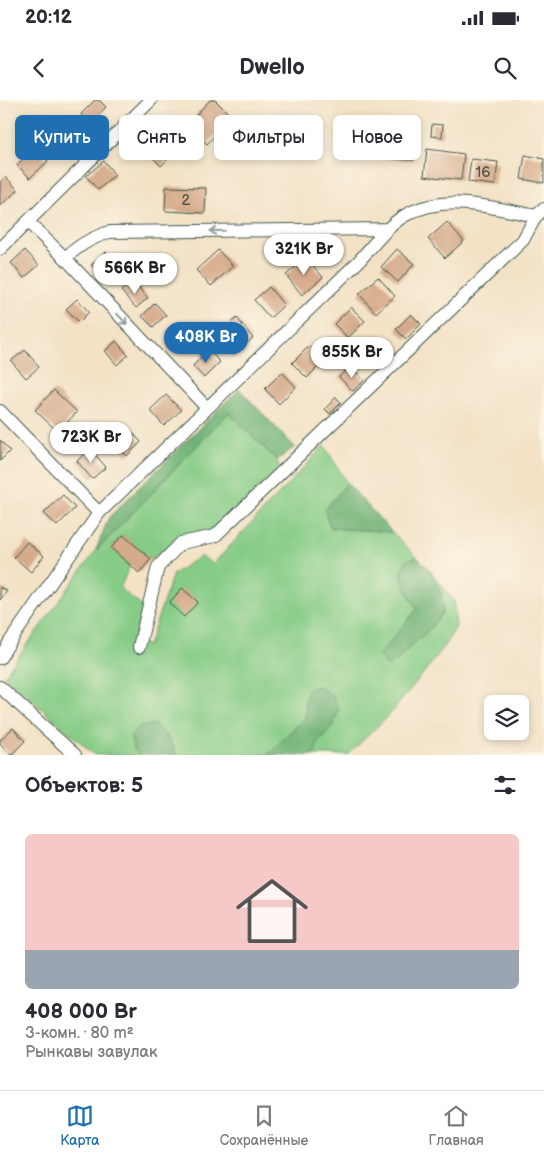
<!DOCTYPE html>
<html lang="ru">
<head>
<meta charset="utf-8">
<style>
  body { margin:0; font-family:"Balsamiq Sans",sans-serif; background:#f2f2f3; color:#2b2b33; height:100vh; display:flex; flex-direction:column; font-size:19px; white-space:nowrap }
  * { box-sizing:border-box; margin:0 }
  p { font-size:16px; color:#7c7c81 }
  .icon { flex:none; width:28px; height:28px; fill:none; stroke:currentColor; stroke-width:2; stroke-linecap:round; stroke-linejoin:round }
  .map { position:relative; height:655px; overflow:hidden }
  .panel { display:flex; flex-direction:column; background:#fff; flex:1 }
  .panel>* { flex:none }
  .hud { position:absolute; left:15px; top:15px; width:515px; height:45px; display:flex; gap:10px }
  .tools { position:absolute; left:484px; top:595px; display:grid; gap:10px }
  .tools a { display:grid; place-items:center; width:45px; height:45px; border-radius:8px; background:#fff; box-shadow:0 2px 8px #0003; font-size:25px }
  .price { position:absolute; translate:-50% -42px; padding:0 11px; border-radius:18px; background:#fff; color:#222; font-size:16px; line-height:32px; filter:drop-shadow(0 1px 2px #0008) }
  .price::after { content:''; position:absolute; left:50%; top:30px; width:15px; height:11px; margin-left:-8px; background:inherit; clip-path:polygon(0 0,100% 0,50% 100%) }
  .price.active { background:#1f6fb2; color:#fff }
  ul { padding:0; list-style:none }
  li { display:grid; align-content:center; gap:10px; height:265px; padding:0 25px }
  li+li { border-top:1px solid #e1e1e2 }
  li span { display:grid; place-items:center; height:155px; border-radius:8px; color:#555 }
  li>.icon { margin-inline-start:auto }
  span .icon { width:90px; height:90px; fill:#fffc; stroke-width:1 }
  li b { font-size:21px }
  h2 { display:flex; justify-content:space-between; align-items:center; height:60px; padding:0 25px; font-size:21px }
  .tag { padding:0 18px; border-radius:8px; background:#fff; box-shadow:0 2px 8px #0003; font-size:18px; line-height:45px }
  .tag.active { background:#1f6fb2; color:#fff }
  .status { display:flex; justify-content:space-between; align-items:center; height:35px; padding:0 25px; background:#fff; direction:ltr }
  .status svg { height:14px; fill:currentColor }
  header { display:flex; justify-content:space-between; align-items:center; height:65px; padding:0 25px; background:#fff; font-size:22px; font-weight:700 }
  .tabs { display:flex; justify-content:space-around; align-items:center; height:70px; border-top:1px solid #e1e1e2; background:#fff; font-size:14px; color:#7c7c81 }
  .tabs a { display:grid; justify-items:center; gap:2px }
  .tabs .active { color:#1f6fb2 }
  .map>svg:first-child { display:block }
</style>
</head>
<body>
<div class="status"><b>20:12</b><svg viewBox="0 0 49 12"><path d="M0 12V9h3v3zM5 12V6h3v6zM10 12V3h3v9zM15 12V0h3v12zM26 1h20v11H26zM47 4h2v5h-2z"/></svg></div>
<header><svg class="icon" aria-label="back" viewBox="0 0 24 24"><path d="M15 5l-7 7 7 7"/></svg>Dwello<svg class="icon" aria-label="search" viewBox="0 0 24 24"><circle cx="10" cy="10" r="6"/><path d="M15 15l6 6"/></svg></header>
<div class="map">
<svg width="544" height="655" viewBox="0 0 544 655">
  <rect width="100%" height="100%" fill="#fcf5e5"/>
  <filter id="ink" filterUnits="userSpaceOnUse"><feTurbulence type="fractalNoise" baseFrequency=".02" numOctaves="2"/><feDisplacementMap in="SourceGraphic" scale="10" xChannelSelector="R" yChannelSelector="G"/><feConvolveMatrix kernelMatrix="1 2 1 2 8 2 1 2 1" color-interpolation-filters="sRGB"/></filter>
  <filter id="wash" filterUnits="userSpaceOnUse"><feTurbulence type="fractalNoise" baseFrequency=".0096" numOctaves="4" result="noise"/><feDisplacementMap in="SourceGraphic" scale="20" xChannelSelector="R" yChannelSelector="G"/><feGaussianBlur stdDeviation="1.12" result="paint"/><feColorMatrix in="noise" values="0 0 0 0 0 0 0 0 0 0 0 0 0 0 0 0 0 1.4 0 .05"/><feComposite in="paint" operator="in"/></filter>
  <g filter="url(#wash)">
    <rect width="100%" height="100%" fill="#f3e2c6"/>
    <path fill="#86cc86" stroke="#52845d" d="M228,313L277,360L279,368L215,431L182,437L151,459L123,435L111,448L130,465L120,488L144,508L134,538L148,546L173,474L201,456L213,464L309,362L324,345L347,383L324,411L331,428L392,432L417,457L406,461L405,488L417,509L379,555L386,565L397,561L413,544L441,494L430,470L454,501L456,527L441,551L393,611L348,655H314L318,643L333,627L305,601L306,616L268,655H177L167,637L134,650L139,655H95L4,576L95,452Z"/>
    <path fill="#6cb073" stroke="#467654" d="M239,289L295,347L277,360L228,313L95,452L109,417Z
      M347,383L392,432L331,428L324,411Z
      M417,457L430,470L441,494L443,512L431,528L413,544L397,561L387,566L379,555L417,509L405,488L401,472L406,461Z
      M318,586L333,596L339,609L333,627L318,643L314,655H268L306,616L305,601L308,589Z
      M155,624L167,637L177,655H139L134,650L130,636L139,627Z"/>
    <g id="blocks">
      <path fill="#d6ab8b" d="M95,0H99L106,7L90,24L81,14Z
        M210,0H215L232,17L207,44L191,30L200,21L195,16Z
        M158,17L173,31L163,41L175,52L161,66L135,40Z
        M432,24L443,25L442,37L431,36Z
        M53,25L65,37L52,49L40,37Z
        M393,45L415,46L414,60L392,59Z
        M35,48L48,61L30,78L17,65Z
        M427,49L464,54L461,80L424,76Z
        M525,55L544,59V83L521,79Z
        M471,59L498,62L495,85L468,82Z
        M104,61L115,75L98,90L86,76Z
        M6,77L18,90L0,106V82Z
        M166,87L206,88L205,113L165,111Z
        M447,122L464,141L445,158L428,139Z
        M397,149L414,164L398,182L381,167Z
        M25,150L39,165L24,178L11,163Z
        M218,150L233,166L211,186L196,170Z
        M106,152L123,170L109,184L91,165Z
        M306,158L323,177L302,195L286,175Z
        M378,177L395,196L376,213L359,194Z
        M133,181L148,198L136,208L121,191Z
        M269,187L284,205L270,218L254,200Z
        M77,199L89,212L79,222L66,209Z
        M155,203L166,215L153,227L142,216Z
        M351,207L365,221L348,238L334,224Z
        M411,214L421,224L406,239L396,229Z
        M237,218L253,238L233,255L217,235Z
        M116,241L128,255L117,265L105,251Z
        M360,242L373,256L360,269L346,255Z
        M309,246L324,261L307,278L292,263Z
        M25,250L39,267L26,278L11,261Z
        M208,250L220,262L204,278L193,266Z
        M351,266L364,281L353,291L339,277Z
        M282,272L296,287L279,304L265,289Z
        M54,290L77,312L58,332L35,310Z
        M166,295L181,310L164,326L150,310Z
        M336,297L341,303L330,314L325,309Z
        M131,331L141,342L127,356L116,345Z
        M0,340L10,351L0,361Z
        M90,349L106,367L92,379L77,361Z
        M63,395L75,408L57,426L44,413Z
        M123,435L151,459L139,473L111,448Z
        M27,442L44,456L31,472L14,457Z
        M0,487L7,491L0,500Z
        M182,488L198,502L184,517L169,503Z
        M13,628L25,641L11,655L0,643V640Z"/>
    </g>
  </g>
  <g filter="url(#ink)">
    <use href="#blocks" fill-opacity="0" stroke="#3f564a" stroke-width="1"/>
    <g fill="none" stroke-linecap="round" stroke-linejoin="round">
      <defs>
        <path id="minor" d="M28,122L65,158L207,308
          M0,149L151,0
          M65,158C80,145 89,139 109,132L388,129
          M0,311L99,413
          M139,547L158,467L181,443L215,436L523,140L536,116L544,109
          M0,558L9,543L99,413L358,162C372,147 386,127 404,116C445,92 493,108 536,116
          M0,587L75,655"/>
      </defs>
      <use href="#minor" stroke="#3f564a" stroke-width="14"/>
      <use href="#minor" stroke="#fff" stroke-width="12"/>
    </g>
    <defs><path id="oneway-shaft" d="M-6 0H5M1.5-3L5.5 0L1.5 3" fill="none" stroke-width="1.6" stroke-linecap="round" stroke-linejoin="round" transform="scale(1.25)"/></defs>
    <g stroke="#8f9e9a">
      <use href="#oneway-shaft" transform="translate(217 131) rotate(179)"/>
      <use href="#oneway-shaft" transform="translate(122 219) rotate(47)"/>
    </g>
  </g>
  <g text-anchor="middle" stroke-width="4.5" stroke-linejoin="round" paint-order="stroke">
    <g font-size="15" fill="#4d584a">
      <text x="483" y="77">16</text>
      <text x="186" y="105">2</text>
    </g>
  </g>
</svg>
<div class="tools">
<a><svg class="icon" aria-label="layers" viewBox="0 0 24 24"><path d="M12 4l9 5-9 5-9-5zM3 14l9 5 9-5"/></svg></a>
</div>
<b class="price" style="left:304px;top:176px">321K Br</b>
<b class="price" style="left:135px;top:195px">566K Br</b>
<b class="price active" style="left:206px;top:264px">408K Br</b>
<b class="price" style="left:352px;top:279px">855K Br</b>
<b class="price" style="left:91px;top:364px">723K Br</b>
<div class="hud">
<a class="tag active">Купить</a>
<a class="tag">Снять</a>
<a class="tag">Фильтры</a>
<a class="tag">Новое</a>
</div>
</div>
<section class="panel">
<h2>Объектов: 5<svg class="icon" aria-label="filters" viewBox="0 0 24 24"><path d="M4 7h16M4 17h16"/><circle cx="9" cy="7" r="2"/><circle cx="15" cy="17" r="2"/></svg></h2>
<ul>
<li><span style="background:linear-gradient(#f6c9c9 75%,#9aa5b1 0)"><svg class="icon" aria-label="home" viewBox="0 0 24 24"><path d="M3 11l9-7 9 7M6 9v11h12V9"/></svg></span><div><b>408 000 Br</b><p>3-комн. · 80 m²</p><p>Рынкавы завулак</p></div></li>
</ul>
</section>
<nav class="tabs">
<a class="active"><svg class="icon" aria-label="map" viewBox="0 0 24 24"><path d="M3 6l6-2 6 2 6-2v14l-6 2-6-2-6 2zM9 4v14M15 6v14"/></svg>Карта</a>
<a><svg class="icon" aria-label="saved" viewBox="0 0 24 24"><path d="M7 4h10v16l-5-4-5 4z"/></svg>Сохранённые</a>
<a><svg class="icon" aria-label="home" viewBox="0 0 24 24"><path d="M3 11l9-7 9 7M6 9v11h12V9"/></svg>Главная</a>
</nav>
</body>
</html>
